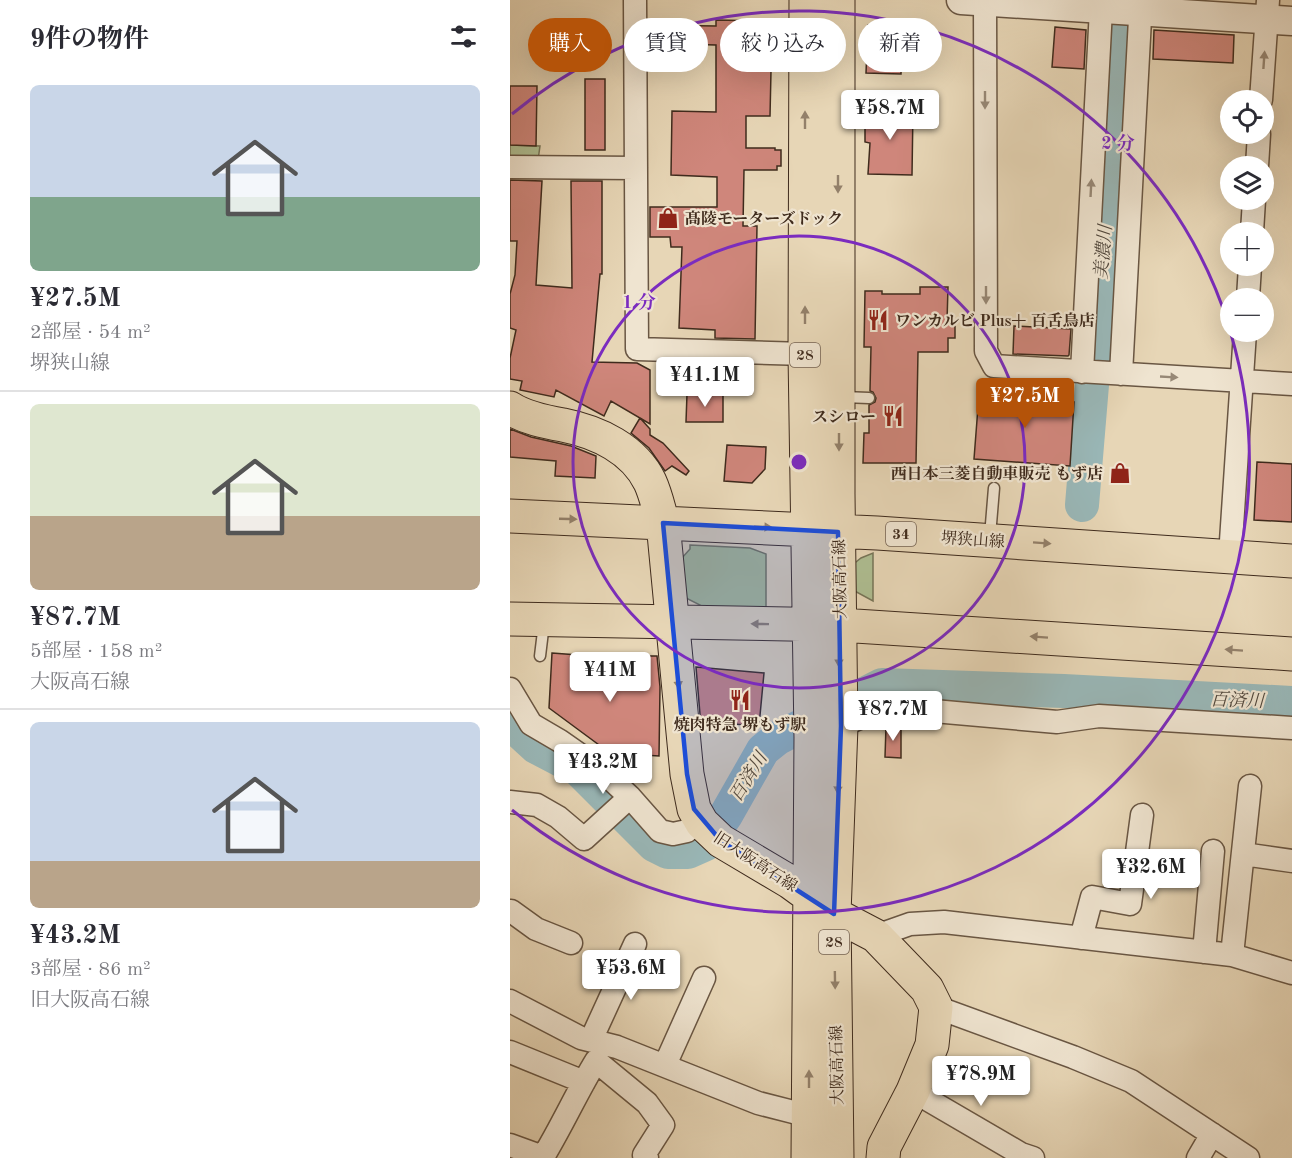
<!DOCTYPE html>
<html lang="ja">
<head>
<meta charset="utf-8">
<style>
  body { margin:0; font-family:"Old Standard TT","Noto Serif JP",serif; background:#f7f7f7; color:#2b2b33; height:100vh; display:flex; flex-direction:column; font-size:22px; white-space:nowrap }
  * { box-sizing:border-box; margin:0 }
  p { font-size:20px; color:#7c7c81 }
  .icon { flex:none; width:33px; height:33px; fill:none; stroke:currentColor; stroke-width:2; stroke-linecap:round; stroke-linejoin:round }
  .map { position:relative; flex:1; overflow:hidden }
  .details { display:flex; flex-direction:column; background:#fff; width:510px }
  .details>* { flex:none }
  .hud { position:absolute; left:18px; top:18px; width:570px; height:54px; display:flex; gap:12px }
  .tools { position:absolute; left:710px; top:90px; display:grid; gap:12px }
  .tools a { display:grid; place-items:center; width:54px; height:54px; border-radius:50%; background:#fff; box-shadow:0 6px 24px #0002; font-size:30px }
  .price { position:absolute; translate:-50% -51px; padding:0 14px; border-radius:6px; background:#fff; color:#222; font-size:20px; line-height:39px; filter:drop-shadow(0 2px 3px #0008) }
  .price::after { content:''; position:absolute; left:50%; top:36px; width:18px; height:14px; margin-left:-9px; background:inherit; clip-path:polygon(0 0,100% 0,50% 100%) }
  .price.on { background:#b45309; color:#fff }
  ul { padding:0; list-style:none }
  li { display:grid; align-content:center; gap:12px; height:318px; padding:0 30px }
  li+li { border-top:2px solid #e1e1e2 }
  li span { display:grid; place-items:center; height:186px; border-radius:9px; color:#555 }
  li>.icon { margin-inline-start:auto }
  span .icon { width:108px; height:108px; fill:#fffc; stroke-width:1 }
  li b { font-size:26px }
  h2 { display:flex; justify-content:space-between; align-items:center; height:72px; padding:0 30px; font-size:26px }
  .chip { padding:0 21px; border-radius:27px; background:#fff; box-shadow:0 6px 24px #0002; font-size:21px; line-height:54px }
  .chip.on { background:#b45309; color:#fff }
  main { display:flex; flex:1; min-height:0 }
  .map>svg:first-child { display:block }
</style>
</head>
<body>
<main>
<section class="details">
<h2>9件の物件<svg class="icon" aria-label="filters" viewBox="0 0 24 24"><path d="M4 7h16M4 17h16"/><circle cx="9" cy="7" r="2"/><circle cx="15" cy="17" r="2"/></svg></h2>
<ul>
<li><span style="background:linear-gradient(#c9d6e8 60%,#7fa58c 0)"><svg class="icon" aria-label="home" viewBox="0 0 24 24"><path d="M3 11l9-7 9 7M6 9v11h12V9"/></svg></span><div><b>¥27.5M</b><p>2部屋 · 54 m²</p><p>堺狭山線</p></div></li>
<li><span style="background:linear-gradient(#dfe7d0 60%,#b9a48a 0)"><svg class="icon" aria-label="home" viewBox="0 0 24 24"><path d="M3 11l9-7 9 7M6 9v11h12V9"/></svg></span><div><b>¥87.7M</b><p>5部屋 · 158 m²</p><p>大阪高石線</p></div></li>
<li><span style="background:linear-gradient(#c9d6e8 75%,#b9a48a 0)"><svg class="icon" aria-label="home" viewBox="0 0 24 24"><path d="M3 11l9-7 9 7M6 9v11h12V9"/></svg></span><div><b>¥43.2M</b><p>3部屋 · 86 m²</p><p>旧大阪高石線</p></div></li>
</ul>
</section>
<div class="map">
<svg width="782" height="1158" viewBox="0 0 782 1158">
  <rect width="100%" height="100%" fill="#e7d6b6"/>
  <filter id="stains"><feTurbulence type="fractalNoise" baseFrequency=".00333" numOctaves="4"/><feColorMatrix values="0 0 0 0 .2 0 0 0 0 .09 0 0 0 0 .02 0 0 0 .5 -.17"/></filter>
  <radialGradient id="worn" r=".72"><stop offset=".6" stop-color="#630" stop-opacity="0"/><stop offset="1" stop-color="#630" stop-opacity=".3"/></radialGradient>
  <path fill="#afbf93" stroke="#777558" stroke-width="1.5" d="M0,145L30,146L28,160L0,158Z
    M180,545L240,548L256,554V608H191L190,605L176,598L171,559L180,549Z
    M363,553V601L341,589V566L351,558Z"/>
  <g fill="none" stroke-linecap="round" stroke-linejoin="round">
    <path stroke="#99b7b7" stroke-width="34" d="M572,505L611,36L622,0
      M0,723L26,747L68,769L144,845L158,852H178L196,844L216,815L253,750L268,738L372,685L554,691L782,703"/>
  </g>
  <path fill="#cf867b" stroke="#3f2b1d" stroke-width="1.5" d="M206,20L259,21V31L273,32L271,71H261L260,116H236V148H265V150H271V166H267V170H234L233,226H247L245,339L205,338V330L169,328L172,247H161L160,237H140V207H207V177L161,175L162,111L206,112V45L170,44V65L139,64V25L206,26Z
    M358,25L392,26L391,74L356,73Z
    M545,27L576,30L574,69L542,67Z
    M644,30L724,35L723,63L643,59Z
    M75,79H95V150H75Z
    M0,86H27L26,146L0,145Z
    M355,108L403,110L402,175L358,174L360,143L355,142Z
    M0,180L32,181L26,285L62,288L61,181H92V274H90L82,362L127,363L140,370V424L130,418L140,429V435L153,443L179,471L176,475L162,466L155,471L139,448L121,433L130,418L101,401L94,416L46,390L44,397L10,390L12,381L0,379V358L6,330L0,328V294L5,275L7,241H0Z
    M410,287H438L437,322H445V338H438V352H408L406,463H353L354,433H359V405L365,402L366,398L363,392L360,391L361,347H354L355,291H372V294H410Z
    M504,326L561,329L559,355L558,356L503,354Z
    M227,365L242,366V383H226Z
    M489,380L512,381L511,398L564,402L560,466L464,459L468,407L487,409Z
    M177,394H213V422H176Z
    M0,429L21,437L61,446L86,456L85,478L45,476L46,461L0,457Z
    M217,445L256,447L255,469L242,483L214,481Z
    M747,462L782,464V522L744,520Z
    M42,653L81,656L79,685L110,686V656H147L150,687L149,756L100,753L39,708Z
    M186,667L254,673L249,726L211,723V728L191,726Z
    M376,727H391V758L375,757Z"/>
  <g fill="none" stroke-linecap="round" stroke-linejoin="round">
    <defs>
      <path id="service" d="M333,397L359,398
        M480,536L484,488
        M30,656L34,623"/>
      <path id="minor" d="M125,0L127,349L295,354
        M475,0L476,351L484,366L782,384
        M751,100L758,0
        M747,166L749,134
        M0,167L126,168
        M742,232L744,200
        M738,298L740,266
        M572,372L591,9
        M611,374L631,0
        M720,556L735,332
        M0,689L21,724L50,741L90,769L120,797L150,831L163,834L177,831L189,819
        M331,726L372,708H390L547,722L589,716L782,728
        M0,802L27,805L48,817L74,839L120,797
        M733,854L782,861
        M1,911L26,929L61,943
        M366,936L400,924L434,922L722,955L782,973
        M571,938L582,897L620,904L632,815
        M694,952L703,851
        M722,955L740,786
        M0,1001L71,1038L107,1047L248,1103L299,1116
        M426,1007L563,1057L621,1081L738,1158
        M81,1040L125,944
        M0,1052L74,1082
        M155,1065L194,978
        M403,1091L511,1154L523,1158
        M0,1145L33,1157C52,1126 67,1092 86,1061L137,1103L153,1125L134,1155L137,1158
        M688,1158L702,1134"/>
      <path id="tertiary" d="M451,0L782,21"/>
      <path id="primary" d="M296,0L295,354L301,737L298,1158
        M0,408C15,418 36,422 53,425C88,432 124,449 140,482C146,495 149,510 153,523L177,774L184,809L192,823L211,841L280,882L324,914L366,936L417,989L426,1007L422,1045L403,1091L374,1147L373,1158
        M0,516L367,533L782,561
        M0,619L330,625L782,654
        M327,1158L324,914L331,726L328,494V0"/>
    </defs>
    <use href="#service" stroke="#695643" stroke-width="13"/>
    <use href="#minor" stroke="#695643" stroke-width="25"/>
    <use href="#tertiary" stroke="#695643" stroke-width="31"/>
    <use href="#primary" stroke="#3f2b1d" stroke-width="35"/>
    <use href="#service" stroke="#efe4d0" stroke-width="10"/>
    <use href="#minor" stroke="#efe4d0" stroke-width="22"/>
    <use href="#tertiary" stroke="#efe4d0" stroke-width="28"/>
    <use href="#primary" stroke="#e7d6b6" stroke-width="33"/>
  </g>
  <defs><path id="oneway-solid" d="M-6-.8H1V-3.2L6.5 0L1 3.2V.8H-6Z" transform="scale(1.5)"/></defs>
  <g fill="#978876">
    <use href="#oneway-solid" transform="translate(754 60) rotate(-86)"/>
    <use href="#oneway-solid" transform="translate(475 100) rotate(90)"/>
    <use href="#oneway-solid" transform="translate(581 188) rotate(-87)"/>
    <use href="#oneway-solid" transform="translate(476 295) rotate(90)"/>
    <use href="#oneway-solid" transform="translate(659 377) rotate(3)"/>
  </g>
  <g fill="#93806a">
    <use href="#oneway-solid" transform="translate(295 120) rotate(-90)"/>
    <use href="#oneway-solid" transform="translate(328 184) rotate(90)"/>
    <use href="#oneway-solid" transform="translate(295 315) rotate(-90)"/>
    <use href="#oneway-solid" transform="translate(329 442) rotate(90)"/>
    <use href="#oneway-solid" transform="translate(58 519) rotate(2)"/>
    <use href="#oneway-solid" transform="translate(253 527) rotate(2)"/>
    <use href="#oneway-solid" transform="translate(532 543) rotate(4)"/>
    <use href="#oneway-solid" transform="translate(250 624) rotate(-179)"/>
    <use href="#oneway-solid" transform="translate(529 637) rotate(-176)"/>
    <use href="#oneway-solid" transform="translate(724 650) rotate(-176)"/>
    <use href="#oneway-solid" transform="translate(329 658) rotate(91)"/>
    <use href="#oneway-solid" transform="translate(168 680) rotate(84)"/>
    <use href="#oneway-solid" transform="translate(328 785) rotate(92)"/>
    <use href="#oneway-solid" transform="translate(325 980) rotate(89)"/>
    <use href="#oneway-solid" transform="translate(299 1079) rotate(-90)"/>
  </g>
  <path fill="#1d4ed8" fill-opacity="0.2" stroke="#1d4ed8" stroke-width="4.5" stroke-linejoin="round" d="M153,523L328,532L331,726L324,914L211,841L184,809L177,774Z"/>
  <g fill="none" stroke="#7b2cbf" stroke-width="3">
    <circle cx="289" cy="462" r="226"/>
    <path d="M2 114A451 451 0 0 1 719 326M721 334A451 451 0 0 1 2 810"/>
  </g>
  <defs>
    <symbol id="shop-bare" viewBox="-9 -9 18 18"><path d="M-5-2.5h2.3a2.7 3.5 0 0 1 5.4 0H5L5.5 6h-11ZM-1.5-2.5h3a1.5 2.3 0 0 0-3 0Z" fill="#8f2418" stroke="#efe4d0" stroke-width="2.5" paint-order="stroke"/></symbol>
    <symbol id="restaurant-bare" viewBox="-9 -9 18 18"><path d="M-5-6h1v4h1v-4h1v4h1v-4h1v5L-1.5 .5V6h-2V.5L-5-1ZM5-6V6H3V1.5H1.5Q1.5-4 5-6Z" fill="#8f2418" stroke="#efe4d0" stroke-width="2.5" paint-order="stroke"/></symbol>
  </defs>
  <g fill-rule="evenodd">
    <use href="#shop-bare" x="143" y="203" width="30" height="30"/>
    <use href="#restaurant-bare" x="353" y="305" width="30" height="30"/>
    <use href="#restaurant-bare" x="368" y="401" width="30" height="30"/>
    <use href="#shop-bare" x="595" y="458" width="30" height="30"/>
    <use href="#restaurant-bare" x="215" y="685" width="30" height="30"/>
  </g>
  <g text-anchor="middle" stroke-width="4.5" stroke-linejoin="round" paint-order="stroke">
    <g fill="#efe4d0" stroke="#746253" stroke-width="1.5">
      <rect x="280" y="343" width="30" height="24" rx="4.5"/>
      <rect x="376" y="522" width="30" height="24" rx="4.5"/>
      <rect x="309" y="930" width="30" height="24" rx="4.5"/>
    </g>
    <g font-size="15" font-weight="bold" fill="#3f2b1d">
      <text x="295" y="360">28</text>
      <text x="391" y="539">34</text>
      <text x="324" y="947">28</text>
    </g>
    <g font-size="16" font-weight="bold" fill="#3f2b1d" stroke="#efe4d0" text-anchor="start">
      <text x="175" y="224">髙陵モーターズドック</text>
      <text x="385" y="326">ワンカルビ Plus+ 百舌鳥店</text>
      <text x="366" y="422" text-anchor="end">スシロー</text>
      <text x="593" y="479" text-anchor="end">西日本三菱自動車販売 もず店</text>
      <text x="230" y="730" text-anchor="middle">焼肉特急 堺もず駅</text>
    </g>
    <g font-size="16" fill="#3f2b1d" stroke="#efe4d0">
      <text transform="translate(463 539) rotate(4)" y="6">堺狭山線</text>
      <text transform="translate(329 579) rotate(-91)" y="6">大阪高石線</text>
      <text transform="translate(246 861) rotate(33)" y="6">旧大阪高石線</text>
      <text transform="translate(326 1065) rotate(-91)" y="6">大阪高石線</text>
    </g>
    <g font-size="18" font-style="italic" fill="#51473c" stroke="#efe4d0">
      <text transform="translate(593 252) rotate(-85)" y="6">美濃川</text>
      <text transform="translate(727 700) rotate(2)" y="6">百済川</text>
      <text transform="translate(238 777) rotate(-58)" y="6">百済川</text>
    </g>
  </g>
  <circle cx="289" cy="462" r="9" fill="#7b2cbf" stroke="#efe4d0" stroke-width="3"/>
  <g font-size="18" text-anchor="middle" font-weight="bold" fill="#7b2cbf" stroke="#efe4d0" stroke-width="4.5" stroke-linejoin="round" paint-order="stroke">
    <text x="608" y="149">2 分</text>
    <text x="129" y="308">1 分</text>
  </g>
  <rect width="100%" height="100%" filter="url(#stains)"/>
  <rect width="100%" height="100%" fill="url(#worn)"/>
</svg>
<div class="tools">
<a><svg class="icon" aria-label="locate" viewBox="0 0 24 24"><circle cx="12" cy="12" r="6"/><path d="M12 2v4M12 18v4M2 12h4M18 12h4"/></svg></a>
<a><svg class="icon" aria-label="layers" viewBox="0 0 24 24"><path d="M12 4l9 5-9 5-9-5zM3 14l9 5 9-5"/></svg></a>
<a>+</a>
<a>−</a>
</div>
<b class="price" style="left:380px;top:141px">¥58.7M</b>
<b class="price" style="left:195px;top:408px">¥41.1M</b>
<b class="price on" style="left:515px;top:429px">¥27.5M</b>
<b class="price" style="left:100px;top:703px">¥41M</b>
<b class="price" style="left:383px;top:742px">¥87.7M</b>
<b class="price" style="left:93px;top:795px">¥43.2M</b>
<b class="price" style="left:641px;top:900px">¥32.6M</b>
<b class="price" style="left:121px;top:1001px">¥53.6M</b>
<b class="price" style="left:471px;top:1107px">¥78.9M</b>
<div class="hud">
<a class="chip on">購入</a>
<a class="chip">賃貸</a>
<a class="chip">絞り込み</a>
<a class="chip">新着</a>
</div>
</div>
</main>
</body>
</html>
